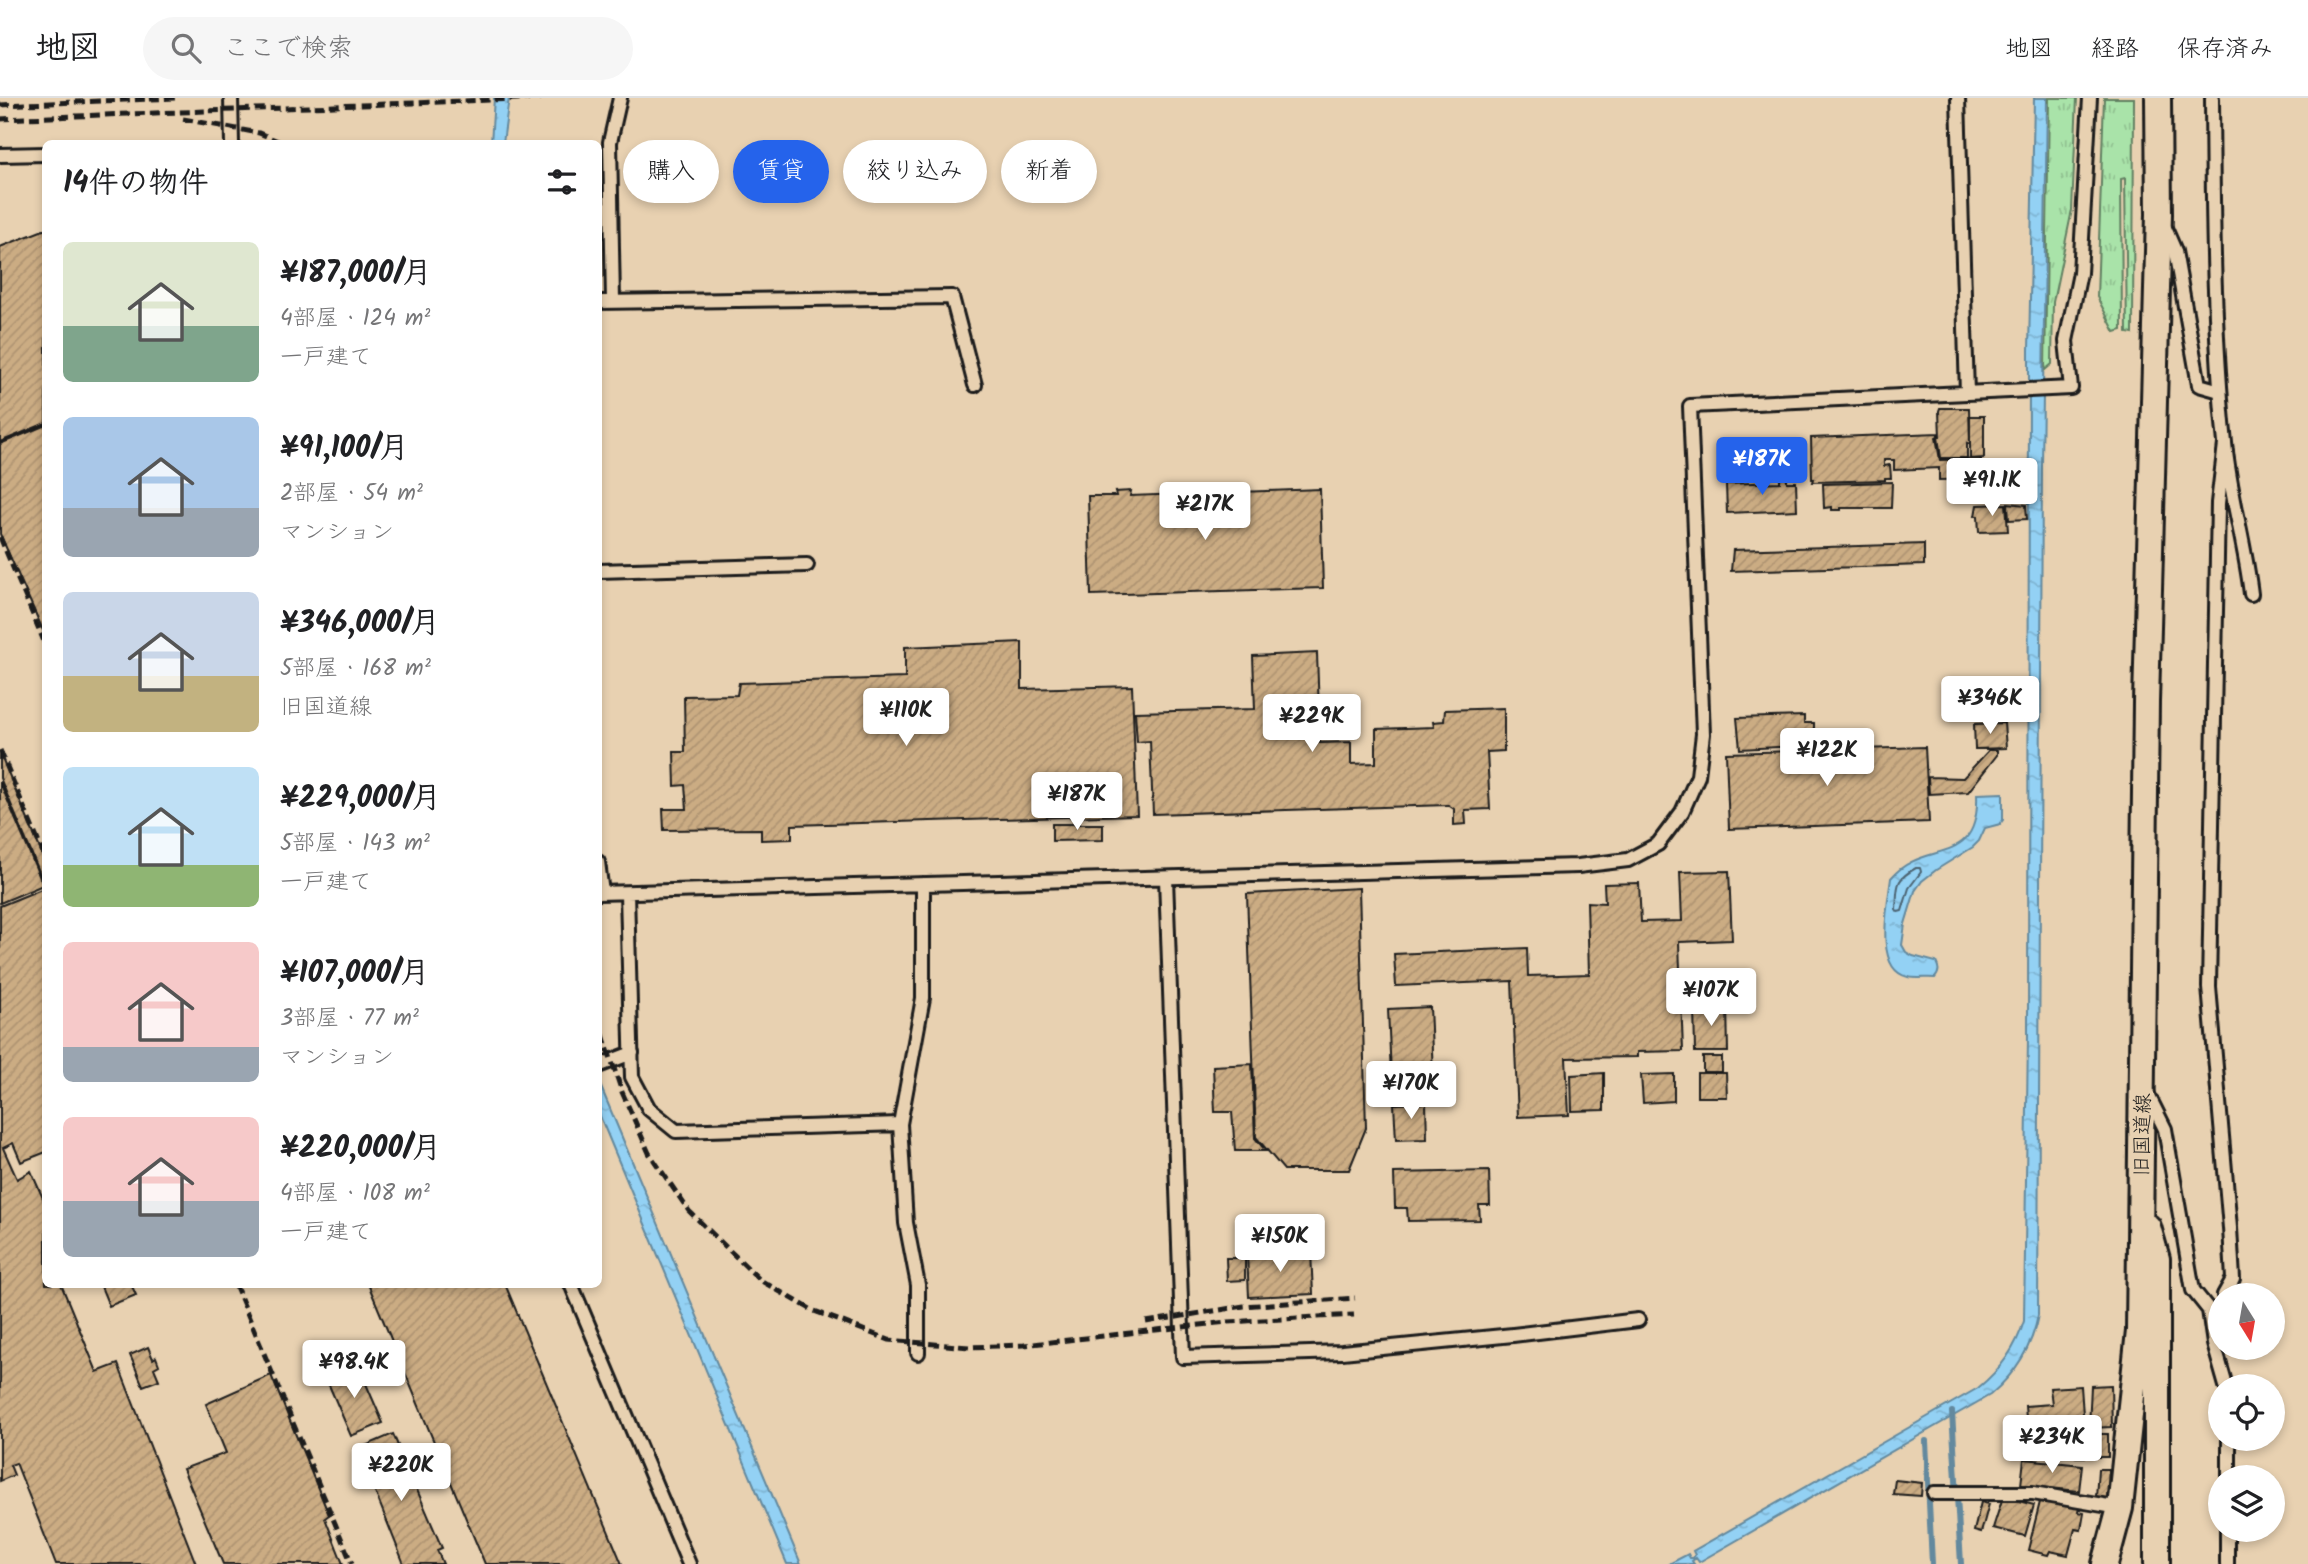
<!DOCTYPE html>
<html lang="ja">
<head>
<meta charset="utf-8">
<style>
  body { margin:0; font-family:Kalam,"Klee One",sans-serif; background:#f6f6f6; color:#202124; height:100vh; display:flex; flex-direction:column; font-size:26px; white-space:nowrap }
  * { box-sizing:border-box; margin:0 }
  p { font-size:23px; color:#757577 }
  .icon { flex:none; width:38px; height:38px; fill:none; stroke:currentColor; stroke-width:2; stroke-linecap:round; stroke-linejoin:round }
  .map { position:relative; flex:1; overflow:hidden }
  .details { position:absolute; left:42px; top:42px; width:560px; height:1148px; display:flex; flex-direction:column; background:#fff; border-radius:10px; box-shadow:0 4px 10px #0003 }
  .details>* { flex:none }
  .hud { position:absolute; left:623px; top:42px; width:665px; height:63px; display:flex; gap:14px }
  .needle { width:46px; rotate:169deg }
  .buttons { position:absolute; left:2208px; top:1185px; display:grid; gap:14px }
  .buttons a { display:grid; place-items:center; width:77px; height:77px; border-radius:50%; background:#fff; box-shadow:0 4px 10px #0003; font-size:35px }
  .price { position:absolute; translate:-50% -60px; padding:0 16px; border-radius:7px; background:#fff; color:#222; font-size:23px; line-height:46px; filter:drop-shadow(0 2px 4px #0008) }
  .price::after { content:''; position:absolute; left:50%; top:42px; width:21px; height:16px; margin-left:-10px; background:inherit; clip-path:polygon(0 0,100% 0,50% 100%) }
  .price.current { background:#2563eb; color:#fff }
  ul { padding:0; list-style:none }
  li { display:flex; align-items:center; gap:21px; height:175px; padding:0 21px }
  li span { display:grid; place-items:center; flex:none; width:196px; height:140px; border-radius:10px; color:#555 }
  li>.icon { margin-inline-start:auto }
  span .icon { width:84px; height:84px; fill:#fffc; stroke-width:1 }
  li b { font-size:30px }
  h2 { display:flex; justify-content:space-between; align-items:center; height:84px; padding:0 21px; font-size:30px }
  .chip { padding:0 24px; border-radius:32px; background:#fff; box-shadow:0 4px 10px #0003; font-size:24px; line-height:63px }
  .chip.current { background:#2563eb; color:#fff }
  header { display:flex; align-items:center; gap:42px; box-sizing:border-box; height:98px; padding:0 35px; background:#fff; border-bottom:2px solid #e0e0e0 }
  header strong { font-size:33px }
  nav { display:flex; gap:38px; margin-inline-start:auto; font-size:24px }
  .search { width:490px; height:63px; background:#f6f6f6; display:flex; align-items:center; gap:18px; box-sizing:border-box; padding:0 24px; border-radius:38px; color:#757577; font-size:26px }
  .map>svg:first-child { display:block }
</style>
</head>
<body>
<header>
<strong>地図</strong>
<div class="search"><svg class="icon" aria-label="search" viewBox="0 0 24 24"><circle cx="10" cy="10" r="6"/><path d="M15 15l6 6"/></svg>ここで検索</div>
<nav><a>地図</a><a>経路</a><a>保存済み</a></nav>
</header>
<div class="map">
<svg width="2308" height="1466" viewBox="0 0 2308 1466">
  <defs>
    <pattern id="grass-tufts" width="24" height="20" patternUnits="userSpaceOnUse" patternTransform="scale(1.75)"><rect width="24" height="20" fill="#a9e3a9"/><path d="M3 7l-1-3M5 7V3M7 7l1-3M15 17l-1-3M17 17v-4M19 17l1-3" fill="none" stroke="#91c291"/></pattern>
    <pattern id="water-ripples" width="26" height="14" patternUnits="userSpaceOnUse" patternTransform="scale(1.75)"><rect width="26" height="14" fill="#93d1f4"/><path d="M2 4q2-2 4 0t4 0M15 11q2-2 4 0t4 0" fill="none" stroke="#7eb3d1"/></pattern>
    <pattern id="building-hatch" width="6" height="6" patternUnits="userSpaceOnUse" patternTransform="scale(1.75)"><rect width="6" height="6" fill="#cbac83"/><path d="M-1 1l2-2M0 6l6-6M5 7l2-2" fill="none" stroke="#ae9371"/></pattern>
  </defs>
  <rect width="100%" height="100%" fill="#e8d1b1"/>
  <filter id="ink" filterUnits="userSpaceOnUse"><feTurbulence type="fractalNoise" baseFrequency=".0143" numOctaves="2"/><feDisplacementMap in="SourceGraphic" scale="14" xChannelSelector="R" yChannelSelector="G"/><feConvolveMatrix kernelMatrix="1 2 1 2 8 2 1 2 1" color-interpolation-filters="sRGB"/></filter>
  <g filter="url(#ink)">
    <path fill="url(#grass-tufts)" stroke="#628062" stroke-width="2" d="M2049,0H2077L2072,112L2053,204L2052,266L2045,272Z
      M2104,0H2134L2133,236L2127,235L2125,80L2121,81L2122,232L2115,234L2097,199Z"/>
    <path fill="url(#water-ripples)" stroke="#63899e" stroke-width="2" d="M494,0H509L503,45H491Z
      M2034,0H2047L2042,369L2038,1217C2032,1250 2016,1275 1990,1297L1699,1464L1696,1460L1692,1463L1694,1466H1669L1688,1456L1690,1460H1693L1695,1457L1693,1453L1978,1290C2000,1272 2016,1250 2024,1223L2028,938L2029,252Z
      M2003,695V722L2000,726L1985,730L1979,743L1973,749L1936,772L1922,783L1915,793L1905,826L1902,847L1906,854L1913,858L1936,864C1939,870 1940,874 1935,880C1927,879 1916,881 1908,879C1873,872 1888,805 1891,780C1924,740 1980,772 1977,696Z
      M598,982L801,1466H787L599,1016Z"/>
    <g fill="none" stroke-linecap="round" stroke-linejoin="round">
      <path stroke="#4c6472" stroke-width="2" d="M1916,770H1920L1921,774L1909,790L1902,813L1898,814L1896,811C1898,788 1894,782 1916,770Z"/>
      <path stroke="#63899e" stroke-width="6" d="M1952,1314L1961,1466
        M1926,1343L1932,1466"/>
    </g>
    <path fill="url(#building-hatch)" stroke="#1c1c1c" stroke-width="2" d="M46,131V325L0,344V149Z
      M1940,310H1969L1970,346L1967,345V360H1941L1938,339H1940L1939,313Z
      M1970,318H1984V360L1970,361Z
      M46,327V539L0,436V346Z
      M1938,335V338L1936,339L1940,362L1981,361V381L1939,382V370L1894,372V362H1884V368L1890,367L1891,380H1885V382L1813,384L1814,381H1812L1811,340Z
      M1780,380H1787V384H1796L1797,412L1727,415L1726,386L1780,384Z
      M1892,384L1891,410H1841V412H1832V409L1824,410L1823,386Z
      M1320,391L1323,490L1091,497L1088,398H1116L1115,394L1131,393L1130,398Z
      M2008,405L2026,407L2027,421L2009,422Z
      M2006,406L2008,433L1979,434L1978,418H1975L1977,407Z
      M1924,446V467L1731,473L1733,452Z
      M1022,544V591L1132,588L1137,717L792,727V741L761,742V731L664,732L663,711H687L685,687L675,688L674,654H685L684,598L737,597L739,585L905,580V549Z
      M1317,555L1320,645L1351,644V666L1376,665V631L1434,629L1433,624L1444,623L1445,612L1504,610V653L1487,654L1490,711L1465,712L1466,726L1454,727V711L1448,707L1153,716L1150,643L1137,644L1135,614L1255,611L1253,558Z
      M1804,618V625H1814V647L1740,651L1737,620Z
      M2004,625L2006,650L1975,651L1974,626Z
      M1925,649L1929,724L1729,731L1726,655Z
      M1989,652H1997V657L1968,694L1929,696L1928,679L1963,680Z
      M0,655L46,765V790L0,680Z
      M0,684L43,787L0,805Z
      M1052,726H1103V742L1052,743Z
      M1729,773L1732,842L1679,844L1683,953L1637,954V959L1566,960L1569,1017L1518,1019L1512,883L1396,888L1394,856L1527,850L1528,878L1589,876L1587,804L1605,805L1604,786L1639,785L1641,824L1682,823L1680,774Z
      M44,790L46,794V1054L21,1064L13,1045L3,1050L17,1081L31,1073L46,1107V1186H61L97,1274L118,1266L196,1466H56L16,1365L10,1367L14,1377L0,1383V808Z
      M1359,790L1366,1030L1349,1072H1284L1256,1039L1247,796Z
      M1694,906H1727L1728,954H1695Z
      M1430,909L1433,975L1391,977L1388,911Z
      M1703,959H1722V974H1703Z
      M1252,966L1255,1040L1266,1053H1235L1232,1014H1215L1213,968Z
      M1604,975V1012L1572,1013L1571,977Z
      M1697,975H1726L1727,999H1697Z
      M1674,976V1003L1643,1005L1641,977Z
      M1426,1005L1427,1041L1396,1042L1394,1006Z
      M1489,1073L1490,1107H1479L1480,1122L1408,1123L1407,1110H1395L1394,1075Z
      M1311,1153L1313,1196L1249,1199L1247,1156Z
      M1226,1160H1245V1182L1227,1183Z
      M100,1186H131L136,1197L109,1208Z
      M368,1186H505L622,1466H485Z
      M148,1249L153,1261L156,1259L159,1267L154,1270L159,1282L143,1288L130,1257Z
      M357,1265L383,1325L351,1338L325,1278Z
      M271,1277L329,1417L325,1420L343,1466H223L183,1371L226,1355L206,1306Z
      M2111,1287L2112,1329L2089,1330L2091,1288Z
      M2081,1288L2084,1331L2027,1333L2025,1308L2052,1306L2050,1290Z
      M393,1336L442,1450L437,1452L443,1466H404L358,1351Z
      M2077,1336H2108V1359H2076Z
      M2024,1361L2082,1367L2079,1393L2021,1387Z
      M2098,1371H2109L2107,1400L2096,1399Z
      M1895,1382L1922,1385L1921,1398L1893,1396Z
      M2003,1399L2034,1407L2025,1438L1993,1430Z
      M2041,1400L2080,1407L2078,1414L2084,1415L2081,1432L2075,1431L2068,1457L2050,1453L2048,1457L2028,1452Z
      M1981,1404L1989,1406L1981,1435L1974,1433Z"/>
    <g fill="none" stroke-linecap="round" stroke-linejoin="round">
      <defs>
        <path id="service" d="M231,0L232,46
          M1958,0L1967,295
          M2212,0C2213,115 2213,230 2225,345C2230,396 2245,445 2251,496
          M0,57L46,56
          M2165,130L2175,153L2199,287L2220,293
          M613,203L610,44L620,0
          M598,204L952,199L975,287
          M598,473L807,467
          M598,764L602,795
          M1166,780L1183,1259L1342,1254L1513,1237L1638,1222
          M598,795L1578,768L1628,762L1658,746L1682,714L1698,678L1703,636L1690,308L2071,290L2066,243L2080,175L2090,0
          M627,795L632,979L649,1011L676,1033L900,1026
          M598,968L632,955
          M2147,995L2165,1031L2193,1192L2209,1212L2214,1246L2226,1288
          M571,1186L689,1466
          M2224,1197L2233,1181L2230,1130L2209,889L2218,405L2225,346
          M918,1255V1187L906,1125L900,1026L923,900V786
          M2229,1379V1340
          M1934,1395H2033L2120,1410
          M2227,1466V1432"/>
        <path id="minor" d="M2148,1129L2157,1161V1466
          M2105,1466L2120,1410L2139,1233L2146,604L2159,116L2158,0"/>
      </defs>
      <use href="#service" stroke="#1c1c1c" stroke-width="18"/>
      <use href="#minor" stroke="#1c1c1c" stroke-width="30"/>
      <use href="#service" stroke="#e8d1b1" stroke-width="12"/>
      <use href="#minor" stroke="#e8d1b1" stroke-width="24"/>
      <path stroke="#1c1c1c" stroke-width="5" stroke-dasharray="10 5" stroke-linecap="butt" d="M0,7L177,0
        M0,21L541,0
        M183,21L259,35L285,46
        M0,439L46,548
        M0,652L46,762
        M598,922L622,994L649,1055L689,1113L760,1182L812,1212L889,1242L969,1249L1024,1247L1227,1224L1354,1217
        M235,1186L352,1466
        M1146,1224L1244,1208L1355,1200"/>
    </g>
  </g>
  <g text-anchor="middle" stroke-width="7" stroke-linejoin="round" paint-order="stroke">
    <g font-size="21" fill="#1c1c1c" stroke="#e8d1b1">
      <text transform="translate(2142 1037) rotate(-89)" y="7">旧国道線</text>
    </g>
  </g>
</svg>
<div class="buttons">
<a><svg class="needle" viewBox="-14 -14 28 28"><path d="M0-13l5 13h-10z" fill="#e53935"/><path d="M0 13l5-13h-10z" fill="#757577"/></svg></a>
<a><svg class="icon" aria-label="locate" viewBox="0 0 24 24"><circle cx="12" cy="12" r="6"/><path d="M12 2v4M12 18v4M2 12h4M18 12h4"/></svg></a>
<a><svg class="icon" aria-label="layers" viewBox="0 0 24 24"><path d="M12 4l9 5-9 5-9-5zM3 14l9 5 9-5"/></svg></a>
</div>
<b class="price current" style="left:1762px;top:399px">¥187K</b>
<b class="price" style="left:1992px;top:420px">¥91.1K</b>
<b class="price" style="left:1205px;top:444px">¥217K</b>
<b class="price" style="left:1990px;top:638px">¥346K</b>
<b class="price" style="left:906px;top:650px">¥110K</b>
<b class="price" style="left:1312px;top:656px">¥229K</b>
<b class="price" style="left:1827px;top:690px">¥122K</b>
<b class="price" style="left:1077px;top:734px">¥187K</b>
<b class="price" style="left:1711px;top:930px">¥107K</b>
<b class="price" style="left:1411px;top:1023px">¥170K</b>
<b class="price" style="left:1280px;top:1176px">¥150K</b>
<b class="price" style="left:354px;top:1302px">¥98.4K</b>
<b class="price" style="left:2052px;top:1377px">¥234K</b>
<b class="price" style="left:401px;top:1405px">¥220K</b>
<div class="hud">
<a class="chip">購入</a>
<a class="chip current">賃貸</a>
<a class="chip">絞り込み</a>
<a class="chip">新着</a>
</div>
<section class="details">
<h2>14件の物件<svg class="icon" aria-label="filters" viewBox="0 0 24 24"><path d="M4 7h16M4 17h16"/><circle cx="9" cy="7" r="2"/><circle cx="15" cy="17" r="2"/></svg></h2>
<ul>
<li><span style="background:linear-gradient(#dfe7d0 60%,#7fa58c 0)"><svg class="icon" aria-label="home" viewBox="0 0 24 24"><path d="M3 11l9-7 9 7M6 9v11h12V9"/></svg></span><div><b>¥187,000/月</b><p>4部屋 · 124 m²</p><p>一戸建て</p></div></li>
<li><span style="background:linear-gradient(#a9c7e8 65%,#9aa5b1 0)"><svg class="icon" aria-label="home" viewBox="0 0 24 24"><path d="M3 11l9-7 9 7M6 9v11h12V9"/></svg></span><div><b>¥91,100/月</b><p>2部屋 · 54 m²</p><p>マンション</p></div></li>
<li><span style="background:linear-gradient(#c9d6e8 60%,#c2b280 0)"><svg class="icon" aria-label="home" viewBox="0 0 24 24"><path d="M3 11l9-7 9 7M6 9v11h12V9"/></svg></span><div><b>¥346,000/月</b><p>5部屋 · 168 m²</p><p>旧国道線</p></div></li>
<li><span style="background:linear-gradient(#bfe0f5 70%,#8fb573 0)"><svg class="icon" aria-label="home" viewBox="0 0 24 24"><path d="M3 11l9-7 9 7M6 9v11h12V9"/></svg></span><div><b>¥229,000/月</b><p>5部屋 · 143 m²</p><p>一戸建て</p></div></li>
<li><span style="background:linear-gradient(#f6c9c9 75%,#9aa5b1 0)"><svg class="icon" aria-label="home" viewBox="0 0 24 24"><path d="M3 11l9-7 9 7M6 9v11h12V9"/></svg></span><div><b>¥107,000/月</b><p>3部屋 · 77 m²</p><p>マンション</p></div></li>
<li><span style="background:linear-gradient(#f6c9c9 60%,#9aa5b1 0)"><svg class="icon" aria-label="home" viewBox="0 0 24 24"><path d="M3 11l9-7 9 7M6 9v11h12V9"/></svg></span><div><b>¥220,000/月</b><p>4部屋 · 108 m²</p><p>一戸建て</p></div></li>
</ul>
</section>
</div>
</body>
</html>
